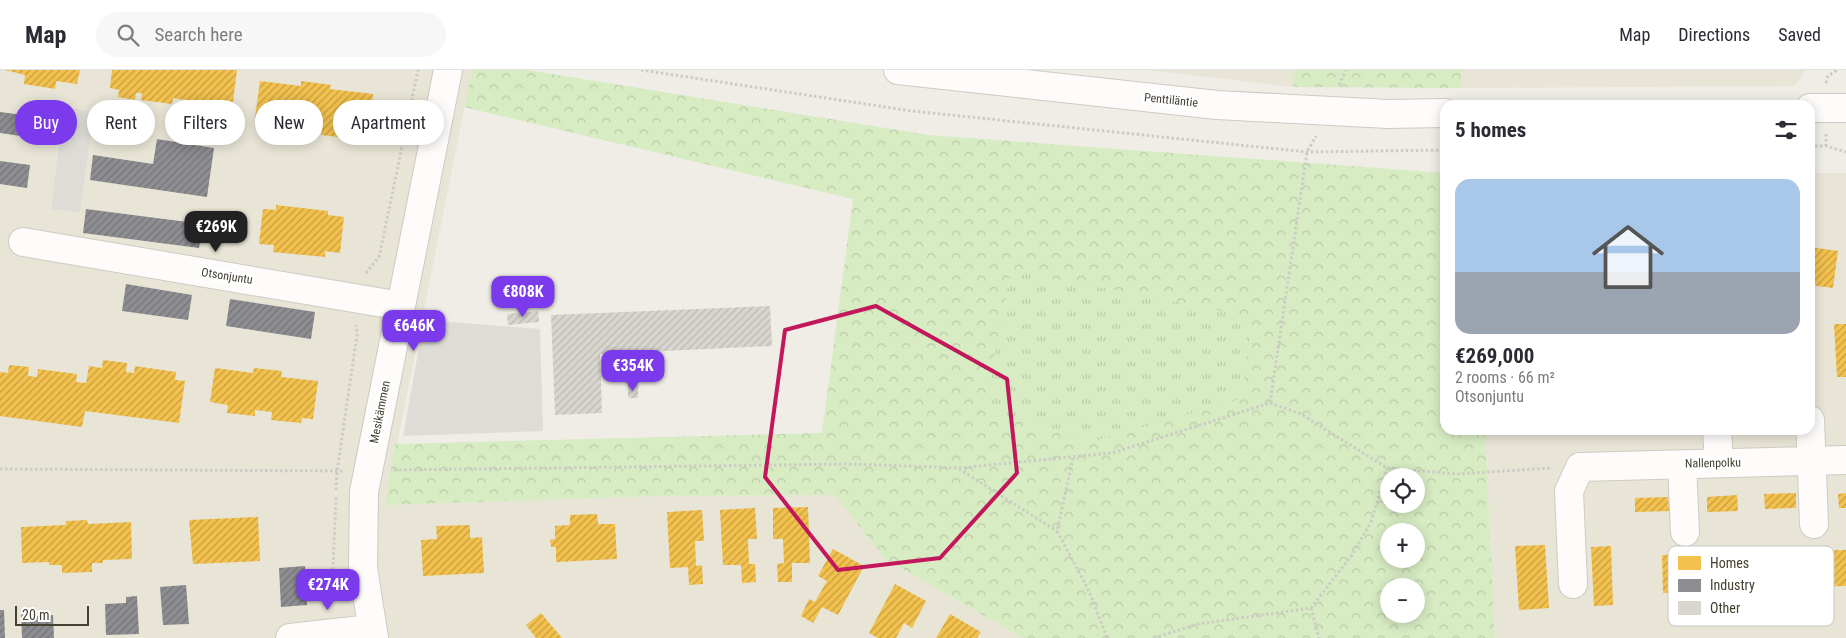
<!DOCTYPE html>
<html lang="en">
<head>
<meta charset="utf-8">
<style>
  body { margin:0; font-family:"Roboto Condensed",sans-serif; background:#f7f7f7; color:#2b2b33; height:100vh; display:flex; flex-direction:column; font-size:19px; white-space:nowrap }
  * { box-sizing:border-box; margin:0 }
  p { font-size:16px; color:#7c7c81 }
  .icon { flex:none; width:28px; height:28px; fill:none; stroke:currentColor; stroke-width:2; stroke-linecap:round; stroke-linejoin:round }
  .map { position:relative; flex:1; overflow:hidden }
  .sheet { position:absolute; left:1440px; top:30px; width:375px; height:335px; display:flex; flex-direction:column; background:#fff; border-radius:15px; box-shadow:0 2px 12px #0003 }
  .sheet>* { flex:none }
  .banner { position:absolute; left:15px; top:30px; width:475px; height:45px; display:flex; gap:10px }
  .tools { position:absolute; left:1380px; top:398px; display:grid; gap:10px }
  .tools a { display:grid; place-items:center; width:45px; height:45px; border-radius:50%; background:#fff; box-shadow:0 2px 12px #0003; font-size:25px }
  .scale { position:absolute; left:15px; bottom:12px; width:74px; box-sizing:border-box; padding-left:5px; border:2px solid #444032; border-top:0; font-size:14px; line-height:18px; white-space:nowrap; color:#444032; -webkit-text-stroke:4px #fff; paint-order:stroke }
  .price { position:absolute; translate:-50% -42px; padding:0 11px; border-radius:10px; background:#7c3aed; color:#fff; font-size:16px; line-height:32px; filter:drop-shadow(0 1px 2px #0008) }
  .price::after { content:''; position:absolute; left:50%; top:30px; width:15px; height:11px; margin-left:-8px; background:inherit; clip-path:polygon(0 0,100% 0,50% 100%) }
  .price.selected { background:#222; color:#fff }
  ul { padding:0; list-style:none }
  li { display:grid; align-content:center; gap:10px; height:265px; padding:0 15px }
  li+li { border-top:1px solid #e1e1e2 }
  li span { display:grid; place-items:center; height:155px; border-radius:15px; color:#555 }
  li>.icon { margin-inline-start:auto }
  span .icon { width:90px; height:90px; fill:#fffc; stroke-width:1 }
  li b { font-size:21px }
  h2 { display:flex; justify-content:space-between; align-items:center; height:60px; padding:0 15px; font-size:21px }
  .chip { padding:0 18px; border-radius:22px; background:#fff; box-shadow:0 2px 12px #0003; font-size:18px; line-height:45px }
  .chip.selected { background:#7c3aed; color:#fff }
  header { display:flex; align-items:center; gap:30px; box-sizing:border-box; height:70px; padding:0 25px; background:#fff; border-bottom:1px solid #e1e1e2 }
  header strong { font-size:24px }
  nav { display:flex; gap:28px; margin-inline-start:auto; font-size:18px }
  .search { width:350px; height:45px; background:#f7f7f7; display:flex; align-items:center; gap:12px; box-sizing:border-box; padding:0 18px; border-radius:28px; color:#7c7c81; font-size:19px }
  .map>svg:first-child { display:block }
</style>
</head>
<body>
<header>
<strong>Map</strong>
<div class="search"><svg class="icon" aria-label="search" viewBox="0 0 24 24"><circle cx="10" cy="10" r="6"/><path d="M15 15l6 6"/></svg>Search here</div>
<nav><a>Map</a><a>Directions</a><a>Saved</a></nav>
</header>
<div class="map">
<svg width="1846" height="568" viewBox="0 0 1846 568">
  <defs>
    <pattern id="forest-crowns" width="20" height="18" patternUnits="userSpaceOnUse" patternTransform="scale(1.25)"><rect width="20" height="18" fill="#d7ecc3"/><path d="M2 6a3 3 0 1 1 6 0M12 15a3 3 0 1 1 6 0" fill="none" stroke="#bacba8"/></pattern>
    <pattern id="park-tufts" width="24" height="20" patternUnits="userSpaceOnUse" patternTransform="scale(1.25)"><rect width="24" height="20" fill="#d7ecc3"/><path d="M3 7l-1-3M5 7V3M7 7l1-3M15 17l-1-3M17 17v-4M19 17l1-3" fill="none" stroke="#bacba8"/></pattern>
    <pattern id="homes-hatch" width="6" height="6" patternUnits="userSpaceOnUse" patternTransform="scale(1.25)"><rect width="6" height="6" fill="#f2c14e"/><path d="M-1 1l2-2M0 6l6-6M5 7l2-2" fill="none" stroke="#c69e41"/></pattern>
    <pattern id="industry-hatch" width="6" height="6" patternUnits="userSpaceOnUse" patternTransform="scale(1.25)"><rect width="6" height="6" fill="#8d8d92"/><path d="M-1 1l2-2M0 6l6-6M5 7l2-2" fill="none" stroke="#757578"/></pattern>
    <pattern id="building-hatch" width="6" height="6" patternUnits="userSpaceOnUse" patternTransform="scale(1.25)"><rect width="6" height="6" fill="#d8d6ce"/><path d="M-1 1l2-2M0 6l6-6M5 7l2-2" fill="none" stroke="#bbb9b1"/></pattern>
  </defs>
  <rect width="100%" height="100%" fill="#efede6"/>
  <path fill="#e8e5d6" d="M0,0H472L385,435L658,426L836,425L885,489L1023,568H0Z
    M1148,0H1295L1293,17Z
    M1461,0H1806L1794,16L1462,18Z
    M1810,103H1846V568H1495L1485,360H1810Z"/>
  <path fill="url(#forest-crowns)" fill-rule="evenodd" d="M472,0H527L929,65L1445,103V360H1485L1495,568H1023L885,489L835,425L658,426L385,435L395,374L822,363L853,129L464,37ZM1389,406H1416V434H1389ZM1389,461H1416V489H1389ZM1389,516H1416V544H1389Z
    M1295,0H1461L1462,18L1293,17Z"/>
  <path fill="url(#park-tufts)" d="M1011,200L1252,247L1241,329L1090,372L984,340Z"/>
  <path fill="#dedcd6" d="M64,37L94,42L80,142L51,139Z
    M424,250L540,259L543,361L403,366Z"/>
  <path fill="url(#homes-hatch)" d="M5,0H80L77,14L56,11L55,19L24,14L25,5Z
    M112,0H237L232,39L220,37L219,43L190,39L191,31L173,28L172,34L141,30L142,23H136L135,30L118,27L119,20L110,18Z
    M260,11L301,16V11L331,15L330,19L373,24L368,64L354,62V69L321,65L322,57L305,55L304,62L266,57L267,49L255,48Z
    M276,135L328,141V145L344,147L340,183L325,181V187L273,182L274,175L259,174L263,139L276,140Z
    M1810,177L1838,181L1833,218L1810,215Z
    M1834,254H1846V307H1837Z
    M103,290L127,293L126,302L134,303L135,296L176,302L175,310L185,311L179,353L85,341L82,357L0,346V302L8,303L9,295L29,297L28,306L37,307L38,299L77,304L76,312L86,313L89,296L102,298Z
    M215,298L253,303L254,298L282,301L281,307L318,311L313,349L302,348L301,353L271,350L272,342L255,340V346L227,343L228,335L210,332Z
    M1796,423V438L1765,439L1764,424Z
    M1846,423V438H1839L1838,424Z
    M1737,425L1738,441L1707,442V427Z
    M1668,427L1669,441L1635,442V428Z
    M808,437L810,493H792V512H778L777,494L784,493L783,469H773V438Z
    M755,438L757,469H748L749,494H755L756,512L742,513L741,495H723L720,440Z
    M702,440L704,471H695L696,496L702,495L703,514L689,515L688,497L670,498L667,442Z
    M597,444L598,454H615L617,489L556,492V477H551L550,470L555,469V456L570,455V445Z
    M258,447L260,491L193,494L189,450Z
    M87,450L88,454L131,452L132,489L103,490V493H92V502L62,503V495H49V492L22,493L21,457L66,455V451Z
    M470,455V468L482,467L484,503L423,506L421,470L437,469L436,456Z
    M1545,475L1549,538L1519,540L1515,476Z
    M1611,476L1613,535L1594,536L1591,477Z
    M833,479L864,496L838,545L822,537L813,553L801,546L809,529L815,532L827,511L818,506Z
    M1846,480V516L1793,517L1791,481Z
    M1721,483L1722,521L1663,523L1662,485Z
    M895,514L926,531L912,558L904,553L896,568H878L869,563Z
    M541,543L562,568H536L526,555Z
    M950,544L981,562L977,568H936Z"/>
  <path fill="url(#industry-hatch)" d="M0,42L38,47L35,68L0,63Z
    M157,69L214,78L207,127L90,110L93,85L153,94Z
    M0,91L30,95L27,118L0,114Z
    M86,139L203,154L199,178L83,163Z
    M126,214L192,225L188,250L122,241Z
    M230,229L315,242L311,269L226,256Z
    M305,496L307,535L281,537L279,498Z
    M186,515L189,554L163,555L160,517Z
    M137,526L139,564L106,565L105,534L126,533V527Z
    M0,540H4L5,568H0Z
    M21,540H32V546L53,545L54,568H22Z"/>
  <path fill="url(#building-hatch)" d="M770,236L772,276L600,284L602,343L555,345L551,245Z
    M538,241L539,252L508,255L507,244Z
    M628,315H638V328H628Z"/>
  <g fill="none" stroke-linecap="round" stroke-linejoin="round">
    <defs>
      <path id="minor" d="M898,0L1217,35L1388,44L1445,43
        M1810,38H1846
        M23,172L401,236
        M1810,350L1814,454
        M1717,360L1719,393
        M1682,394L1685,462
        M1573,514L1569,421L1580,397L1846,390
        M290,568L371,559
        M374,568L363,498L364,422L448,0"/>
    </defs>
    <use href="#minor" stroke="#cdcbc3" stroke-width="30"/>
    <path stroke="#cdcbc5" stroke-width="3" stroke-dasharray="2.5 2.5" stroke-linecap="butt" d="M641,0L912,41L1307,82L1445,80
      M1826,13L1828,6L1837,0
      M1339,15L1346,0
      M1826,64V76
      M1810,76H1826L1846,82
      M366,203L379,187L418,0
      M1270,333L1301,344L1387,398L1457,404L1552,398
      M1073,388L1057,461L1089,521L1107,568
      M0,399L343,401
      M959,399L1057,461
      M394,400L853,394L958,398L1112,383L1270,333L1307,82L1316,66
      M336,420L337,401L357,265L356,255
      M1311,538L1319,568
      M327,539L332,520L336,426
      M1154,568L1198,554L1311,538L1352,485L1371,452L1387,398"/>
    <use href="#minor" stroke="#fdfcfb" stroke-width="28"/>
  </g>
  <path fill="none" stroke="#c2185b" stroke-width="4" stroke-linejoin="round" d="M876,236L1007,309L1017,403L940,488L838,500L765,407L785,260Z"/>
  <g text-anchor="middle" stroke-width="5" stroke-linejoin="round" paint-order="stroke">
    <g font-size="12" fill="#444032" stroke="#fff">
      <text transform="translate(1171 30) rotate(6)" y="4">Penttiläntie</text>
      <text transform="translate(227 206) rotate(9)" y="4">Otsonjuntu</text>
      <text transform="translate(380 342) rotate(-79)" y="4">Mesikämmen</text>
      <text transform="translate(1713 393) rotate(-1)" y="4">Nallenpolku</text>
    </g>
  </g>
  <rect x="1668" y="476" width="166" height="80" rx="8" fill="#fff" stroke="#c7c6c2" stroke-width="1"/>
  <rect x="1678" y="486" width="23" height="14" fill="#f2c14e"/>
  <rect x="1678" y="509" width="23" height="13" fill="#8d8d92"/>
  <rect x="1678" y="531" width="23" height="14" fill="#d8d6ce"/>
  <g font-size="14" fill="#444032">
    <text x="1710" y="498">Homes</text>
    <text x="1710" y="520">Industry</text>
    <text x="1710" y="543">Other</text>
  </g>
</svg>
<div class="tools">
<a><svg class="icon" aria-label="locate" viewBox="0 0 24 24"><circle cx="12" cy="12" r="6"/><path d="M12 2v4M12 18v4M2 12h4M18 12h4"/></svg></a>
<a>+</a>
<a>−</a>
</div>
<div class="scale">20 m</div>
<b class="price selected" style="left:216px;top:183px">€269K</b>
<b class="price" style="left:523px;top:248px">€808K</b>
<b class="price" style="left:414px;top:282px">€646K</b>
<b class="price" style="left:633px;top:322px">€354K</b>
<b class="price" style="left:328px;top:541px">€274K</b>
<div class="banner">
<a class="chip selected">Buy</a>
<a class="chip">Rent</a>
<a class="chip">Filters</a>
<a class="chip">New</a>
<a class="chip">Apartment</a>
</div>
<section class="sheet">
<h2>5 homes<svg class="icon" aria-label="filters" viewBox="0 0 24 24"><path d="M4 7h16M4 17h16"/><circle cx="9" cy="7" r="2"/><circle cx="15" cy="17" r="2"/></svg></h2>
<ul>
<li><span style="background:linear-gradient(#a9c7e8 60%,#9aa5b1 0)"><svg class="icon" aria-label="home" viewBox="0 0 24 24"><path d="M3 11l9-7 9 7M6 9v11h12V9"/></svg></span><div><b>€269,000</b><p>2 rooms · 66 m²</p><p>Otsonjuntu</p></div></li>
</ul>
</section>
</div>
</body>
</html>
